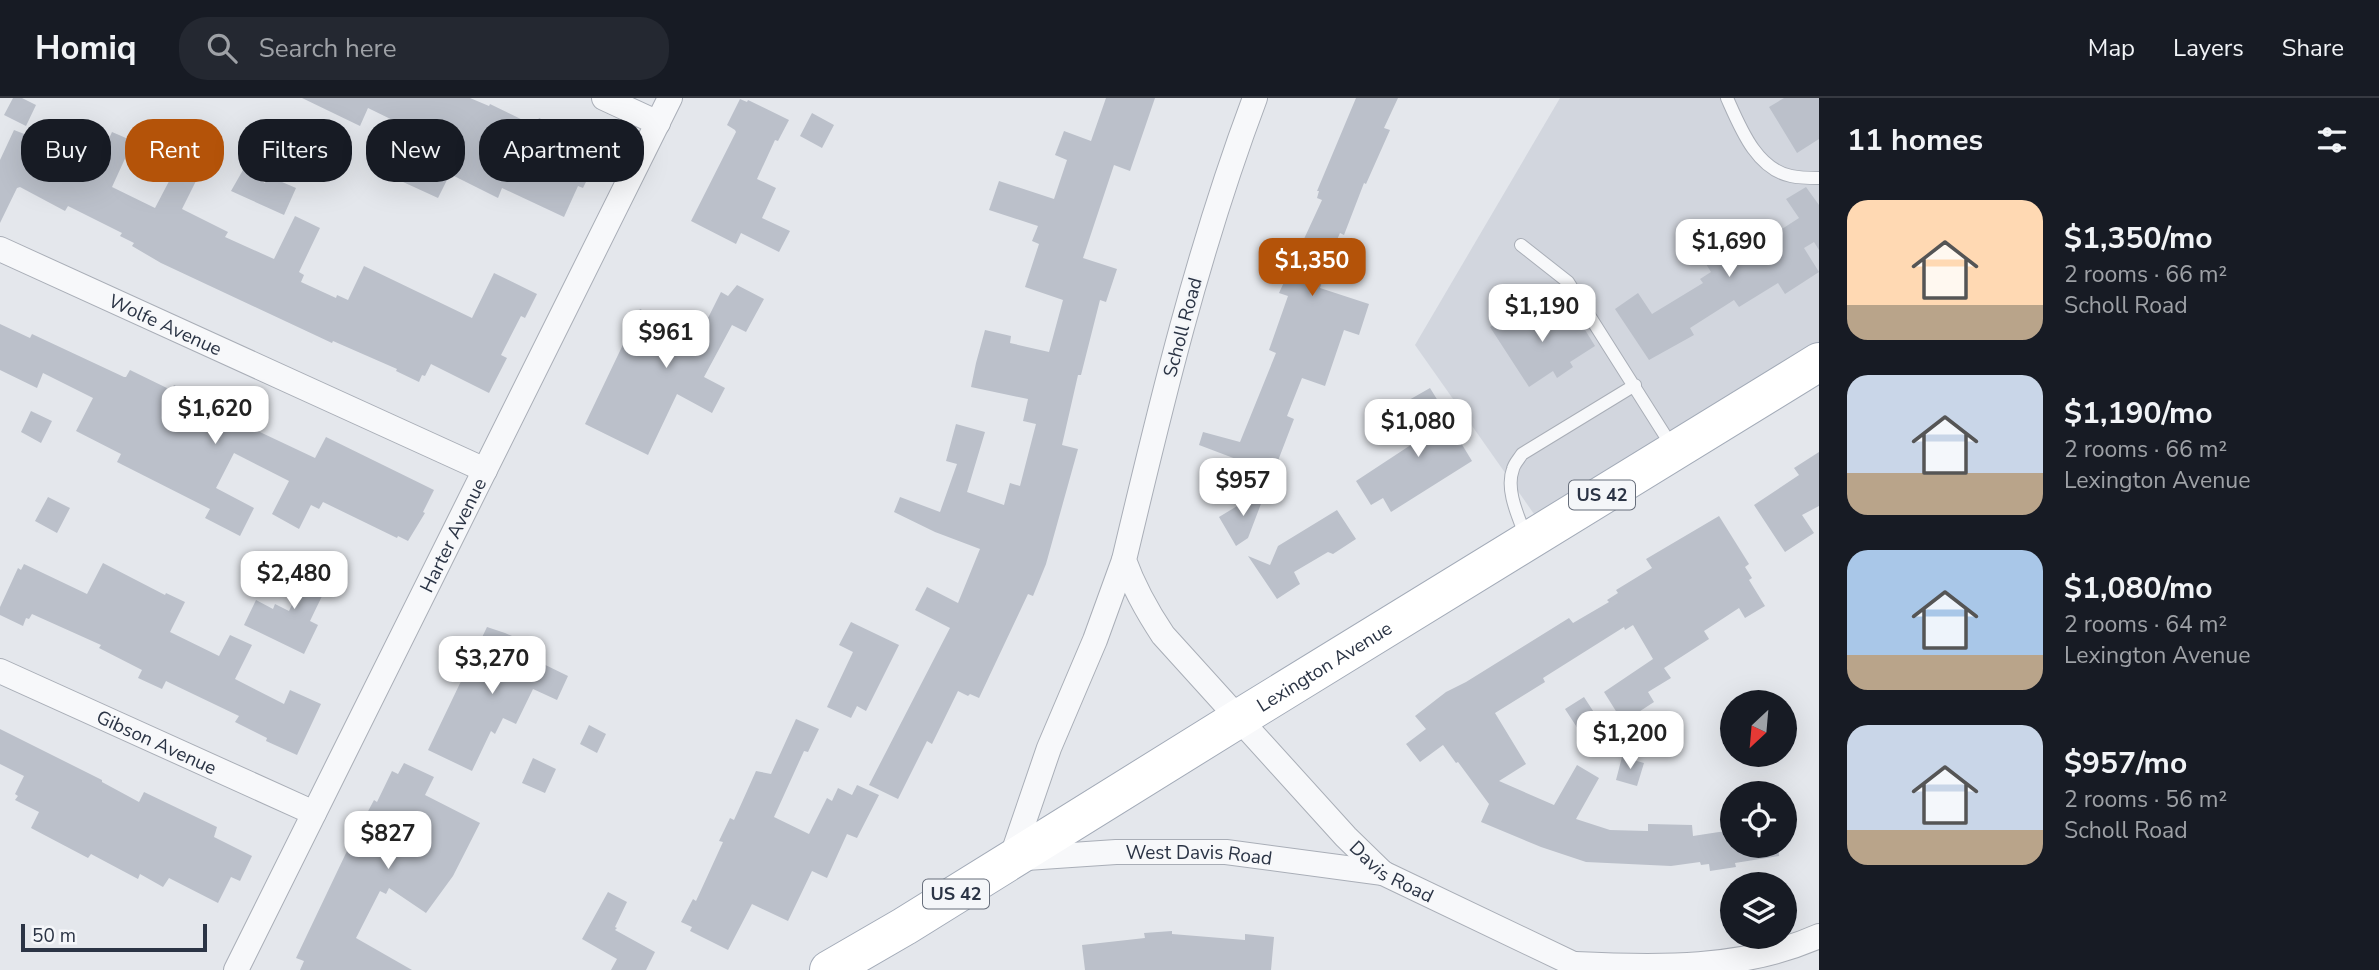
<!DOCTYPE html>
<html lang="en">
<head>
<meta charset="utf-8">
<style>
  body { margin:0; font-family:"Nunito Sans",sans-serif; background:#242831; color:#f1f3f6; height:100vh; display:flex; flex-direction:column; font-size:26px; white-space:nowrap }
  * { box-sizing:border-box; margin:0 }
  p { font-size:23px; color:#9ea1a6 }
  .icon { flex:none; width:38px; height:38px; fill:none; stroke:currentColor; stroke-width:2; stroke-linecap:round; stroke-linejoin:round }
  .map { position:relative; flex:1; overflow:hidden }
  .side { display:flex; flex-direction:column; background:#171b24; width:560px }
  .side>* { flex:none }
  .guide { position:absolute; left:21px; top:21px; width:665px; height:63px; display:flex; gap:14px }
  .needle { width:46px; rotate:206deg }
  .fabs { position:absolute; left:1720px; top:592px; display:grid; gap:14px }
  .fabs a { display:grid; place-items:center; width:77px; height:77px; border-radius:50%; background:#171b24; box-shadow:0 7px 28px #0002; font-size:35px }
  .scale { position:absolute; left:21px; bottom:18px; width:186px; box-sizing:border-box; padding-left:7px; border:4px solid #2b3445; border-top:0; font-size:19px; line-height:24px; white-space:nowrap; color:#2b3445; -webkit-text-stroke:5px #f4f6f9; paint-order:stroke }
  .price { position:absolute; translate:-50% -60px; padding:0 16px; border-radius:14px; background:#fff; color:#222; font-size:23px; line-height:46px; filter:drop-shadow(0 2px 4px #0008) }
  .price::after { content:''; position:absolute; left:50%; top:42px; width:21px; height:16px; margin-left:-10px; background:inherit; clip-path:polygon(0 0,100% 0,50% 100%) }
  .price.current { background:#b45309; color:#fff }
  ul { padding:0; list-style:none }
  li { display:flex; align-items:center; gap:21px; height:175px; padding:0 28px }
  li span { display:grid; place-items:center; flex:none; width:196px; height:140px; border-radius:21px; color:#555 }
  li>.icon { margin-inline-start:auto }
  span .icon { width:84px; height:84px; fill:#fffc; stroke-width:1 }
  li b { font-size:30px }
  h2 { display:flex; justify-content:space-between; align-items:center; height:84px; padding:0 28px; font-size:30px }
  .pill { padding:0 24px; border-radius:28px; background:#171b24; box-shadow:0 7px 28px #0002; font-size:24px; line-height:63px }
  .pill.current { background:#b45309; color:#fff }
  header { display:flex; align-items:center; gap:42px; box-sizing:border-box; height:98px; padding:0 35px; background:#171b24; border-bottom:2px solid #363941 }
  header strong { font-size:33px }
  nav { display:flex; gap:38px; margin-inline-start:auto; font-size:24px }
  .search { width:490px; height:63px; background:#242831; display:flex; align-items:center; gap:18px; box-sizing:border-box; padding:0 24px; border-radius:28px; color:#9ea1a6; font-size:26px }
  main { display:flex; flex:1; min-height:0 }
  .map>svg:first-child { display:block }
</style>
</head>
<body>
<header>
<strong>Homiq</strong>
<div class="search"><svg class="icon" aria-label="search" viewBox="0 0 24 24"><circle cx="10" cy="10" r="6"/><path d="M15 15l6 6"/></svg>Search here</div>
<nav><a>Map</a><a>Layers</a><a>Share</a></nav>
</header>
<main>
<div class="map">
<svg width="1819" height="872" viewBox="0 0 1819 872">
  <rect width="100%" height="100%" fill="#e4e7ec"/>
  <path fill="#d2d6de" d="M1560,0H1819V269L1546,433L1415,247Z"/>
  <path fill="#bbc0ca" d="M13,0H22L36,7L26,28L4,17Z
    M302,0H470L489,8L490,6L535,28L539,20L602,51L583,90L578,88L564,119L502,90L498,100L450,76L438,100L390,78L411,34L407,32L409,30L368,10L360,28Z
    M1106,0H1155L1130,73L1114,67L1083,160L1117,171L1106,204L1100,202L1081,277H1078L1062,347L1078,351L1046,466L1033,498L1028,496L979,600L970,596L968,598L958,593L932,646L927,643L898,701L869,687L950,530L915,512L927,489L958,505L980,451L935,434L894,414L900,399L940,414L957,366L946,363L956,326L985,334L967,394L1004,407L1010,385L1020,388L1036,326L1023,323L1028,301L971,289L976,265L985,232L1011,238L1010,245L1049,254L1063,202L1025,189L1039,146L1032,143L1038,128L989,112L999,83L1054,101L1067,62L1055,57L1064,33L1091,43Z
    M1356,0H1398L1384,30L1390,32L1366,86L1364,85L1344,137L1340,135L1320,180L1323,181L1320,190L1369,206L1359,237L1344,232L1325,288L1302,280L1287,318L1294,321L1269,386L1232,374L1236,361L1199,347L1203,334L1240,344L1276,255L1269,252L1288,198L1279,195L1322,102L1317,100L1319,93H1317Z
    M1784,0H1819V41L1797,55L1769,9Z
    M740,1L747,4L748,2L789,22L778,43L775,42L757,81L776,90L762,120L790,133L779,154L741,135L736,146L691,123L736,34L735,32L727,27Z
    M812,15L834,27L822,50L800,38Z
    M14,32L32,39L30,42L93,75L112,34L133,43L112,89L155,110L178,66L199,77L182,111L228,134L225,139L274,161L295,118L320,130L299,174L304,177L301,184L336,200L337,197L348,202L364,168L472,220L494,175L537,196L525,220L521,218L501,257L507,260L489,295L431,266L425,278L422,277L419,284L396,273L397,271L333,243L332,245L161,165L132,148L134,145L120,138L122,135L68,108L65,113L20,89L17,90L0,125V62Z
    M243,72L265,85L268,78L296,90L284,117L231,93Z
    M1806,89L1819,107V152L1814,144L1804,150L1819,174L1785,196L1778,185L1739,209L1734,202L1690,230L1694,237L1649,262L1615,211L1638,195L1652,216L1703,185L1700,181L1711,174L1690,140L1713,126L1735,161L1799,120L1786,101Z
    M737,187L764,201L746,234L732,227L704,279L725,290L712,315L677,296L648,357L585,326L640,211L648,215L649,212L696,235L704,220L707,222L721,194L728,198Z
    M1524,207L1541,235L1574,214L1595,248L1570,264L1573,269L1557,280L1553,273L1529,289L1490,229Z
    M0,226L30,240L32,236L124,279H126L130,272L171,292L174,287L226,313L224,317L315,360L326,339L434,392L423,414L425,415L408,443L398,438L397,440L323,404L319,411L311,407L299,431L272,416L289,383L234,355L216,390L254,410L240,438L205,420L210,411L117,364L121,356L76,333L93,300L43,275L37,290L0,272Z
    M1430,290L1443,311L1441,312L1472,363L1391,414L1383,400L1371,407L1356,383L1429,335L1409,302Z
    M31,313L52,323L41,345L21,334Z
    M1819,354V408L1802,417L1814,435L1785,454L1754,407L1799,377L1794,370Z
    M1267,390L1248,440L1236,448L1219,419Z
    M48,399L70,410L57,435L35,423Z
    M1337,412L1356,441L1333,456L1328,454L1294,474L1300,486L1277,501L1248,458L1270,467L1278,448Z
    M1719,418L1749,466L1745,469L1752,480L1749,482L1765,508L1745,520L1739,510L1704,533L1709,541L1664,570L1671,580L1648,594L1654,604L1631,619L1627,613L1619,618L1604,594L1653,561L1633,527L1625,532L1624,529L1543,580L1545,584L1495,615L1526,666L1499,683L1554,707L1577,667L1599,680L1576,721L1610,732L1648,733V726L1692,727L1693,738L1732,732V747H1778L1779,758L1735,765L1736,769L1710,773L1709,766L1701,767L1700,764L1671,768L1586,764L1541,749L1481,724L1489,706L1458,664L1456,665L1443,647L1420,664L1406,646L1426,631L1415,618L1446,594L1466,584L1569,520L1573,525L1609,504L1607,502L1618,495L1616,492L1652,470L1646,461Z
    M315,459L336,469L310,523L318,527L304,556L244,527L256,502L273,511L275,506L289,513Z
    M103,465L165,497L166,495L185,504L170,534L219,558L230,537L252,547L235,581L284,606L290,592L321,606L297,657L266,643L267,640L235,624L239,618L168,584L166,583L162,591L138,580L142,572L99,550L101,547L32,516L29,521L26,520L23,528L0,517V509L18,470L21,472L24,466L87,496Z
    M851,524L899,547L866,613L857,608L851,620L827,609L853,554L839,547Z
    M487,529L505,535L535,548L529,559L568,578L557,602L533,591L516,626L503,620L495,636L491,633L472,673L428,652Z
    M1584,599L1597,619L1578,631L1565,611Z
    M796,621L819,631L808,654L804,653L774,719L809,736L827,700L832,703L838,690L852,697L857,687L879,697L857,740L847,736L827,780L812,773L788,823L752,806L728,852L690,833L692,829L681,824L693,801L696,803L723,744L719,743L730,720L734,722L756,673L771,676Z
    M589,627L606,636L597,655L580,646Z
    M0,631L102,682V684L139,704L144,694L217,729L214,739L252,758L240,783L231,779L218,805L169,780L163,789L140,776L138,781L91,756L88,760L31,730L39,714L15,702L18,698L15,696L24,678L0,666Z
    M1622,659L1644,665L1637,688L1616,682Z
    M533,660L556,671L545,695L522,685Z
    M404,665L434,679L425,697L480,725L453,778L426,815L389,790L386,796L380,793L356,840L412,872H300L304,863L296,860L347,753L374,702L377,704L392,673L398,676Z
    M608,794L627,804L615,829L617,830L615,832L655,854L646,872H611L617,861L582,841Z
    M1172,833V836L1245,842V836L1274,839L1271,872H1085L1082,847L1145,840L1144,835Z"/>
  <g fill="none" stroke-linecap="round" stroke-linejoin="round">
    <defs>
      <path id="service" d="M1727,0C1740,29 1756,71 1791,78C1800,80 1810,80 1819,80
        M1521,147L1568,184L1673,350
        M1526,439C1519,420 1505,392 1513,371C1514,366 1519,361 1522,356L1635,287"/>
      <g id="minor">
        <path d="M604,0L658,25"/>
        <path id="s1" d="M1255,0C1198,151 1161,306 1124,462C1134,490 1147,513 1163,537L1346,739L1383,775L1586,872"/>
        <path id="s2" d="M0,151L485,372"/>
        <path id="s3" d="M1124,462L1095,542L1049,650L1011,761L1116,754H1226L1383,775"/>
        <path id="s4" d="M0,573L314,715"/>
        <path d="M1575,866C1657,870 1743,872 1819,838"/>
        <path id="s5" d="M236,872L670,0"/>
      </g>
      <g id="primary">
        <path id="s6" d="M829,872L905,828L1238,621L1819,264"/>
      </g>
    </defs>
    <use href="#service" stroke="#a9aeb7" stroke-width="14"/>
    <use href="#minor" stroke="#a9aeb7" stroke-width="26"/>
    <use href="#primary" stroke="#a3abb8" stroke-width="40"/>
    <use href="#service" stroke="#f7f8fa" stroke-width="12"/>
    <use href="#minor" stroke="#f7f8fa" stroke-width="24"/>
    <use href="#primary" stroke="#fff" stroke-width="38"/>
  </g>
  <g text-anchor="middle" stroke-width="5" stroke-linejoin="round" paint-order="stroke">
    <g fill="#f4f6f9" stroke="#676e7b" stroke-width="2">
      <rect x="1569" y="382.5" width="66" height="29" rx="5"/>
      <rect x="923" y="781.5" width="66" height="29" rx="5"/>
    </g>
    <g font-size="18" font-weight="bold" fill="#2b3445">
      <text x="1602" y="403">US 42</text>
      <text x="956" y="802">US 42</text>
    </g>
    <g font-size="19" fill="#2b3445" stroke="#f4f6f9">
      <text dy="7" stroke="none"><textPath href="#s2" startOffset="182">Wolfe Avenue</textPath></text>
      <text transform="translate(1182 229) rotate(-75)" y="7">Scholl Road</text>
      <text dy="7" stroke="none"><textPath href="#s5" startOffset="486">Harter Avenue</textPath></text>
      <text dy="7" stroke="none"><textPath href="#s6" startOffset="581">Lexington Avenue</textPath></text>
      <text dy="7" stroke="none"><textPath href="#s4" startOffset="172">Gibson Avenue</textPath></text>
      <text dy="7" stroke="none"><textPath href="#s3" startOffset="508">West Davis Road</textPath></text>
      <text dy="7" stroke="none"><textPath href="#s1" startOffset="896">Davis Road</textPath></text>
    </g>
  </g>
</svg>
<div class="fabs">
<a><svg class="needle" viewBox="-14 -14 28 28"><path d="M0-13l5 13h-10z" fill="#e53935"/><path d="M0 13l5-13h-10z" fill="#9ea1a6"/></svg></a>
<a><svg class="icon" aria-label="locate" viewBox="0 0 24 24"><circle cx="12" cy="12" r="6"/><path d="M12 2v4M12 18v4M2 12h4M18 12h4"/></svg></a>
<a><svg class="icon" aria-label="layers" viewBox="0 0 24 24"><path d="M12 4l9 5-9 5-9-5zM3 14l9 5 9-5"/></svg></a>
</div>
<div class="scale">50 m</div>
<b class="price" style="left:1729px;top:181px">$1,690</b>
<b class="price current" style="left:1312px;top:200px">$1,350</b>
<b class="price" style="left:1542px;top:246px">$1,190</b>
<b class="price" style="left:666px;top:272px">$961</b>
<b class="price" style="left:215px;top:348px">$1,620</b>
<b class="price" style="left:1418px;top:361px">$1,080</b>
<b class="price" style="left:1243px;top:420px">$957</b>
<b class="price" style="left:294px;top:513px">$2,480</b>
<b class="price" style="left:492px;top:598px">$3,270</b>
<b class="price" style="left:1630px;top:673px">$1,200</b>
<b class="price" style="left:388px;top:773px">$827</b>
<div class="guide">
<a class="pill">Buy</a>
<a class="pill current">Rent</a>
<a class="pill">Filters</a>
<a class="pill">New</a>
<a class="pill">Apartment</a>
</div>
</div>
<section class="side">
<h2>11 homes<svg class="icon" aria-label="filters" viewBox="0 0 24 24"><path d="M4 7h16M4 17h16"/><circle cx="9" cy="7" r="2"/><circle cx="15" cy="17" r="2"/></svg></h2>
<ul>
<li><span style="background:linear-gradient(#ffd9b3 75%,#b9a48a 0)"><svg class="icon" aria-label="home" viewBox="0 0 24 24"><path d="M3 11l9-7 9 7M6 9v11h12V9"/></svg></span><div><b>$1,350/mo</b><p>2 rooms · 66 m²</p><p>Scholl Road</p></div></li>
<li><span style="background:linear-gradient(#c9d6e8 70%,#b9a48a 0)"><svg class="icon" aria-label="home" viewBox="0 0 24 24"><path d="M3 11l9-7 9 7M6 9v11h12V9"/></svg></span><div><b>$1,190/mo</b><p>2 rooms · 66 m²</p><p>Lexington Avenue</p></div></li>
<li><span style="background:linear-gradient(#a9c7e8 75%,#b9a48a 0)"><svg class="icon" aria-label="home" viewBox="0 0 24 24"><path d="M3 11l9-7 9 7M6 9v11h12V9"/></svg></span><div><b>$1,080/mo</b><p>2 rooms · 64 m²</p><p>Lexington Avenue</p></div></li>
<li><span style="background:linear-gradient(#c9d6e8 75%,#b9a48a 0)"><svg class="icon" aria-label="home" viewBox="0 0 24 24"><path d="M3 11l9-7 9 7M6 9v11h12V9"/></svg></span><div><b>$957/mo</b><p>2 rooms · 56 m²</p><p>Scholl Road</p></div></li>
</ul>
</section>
</main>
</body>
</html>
